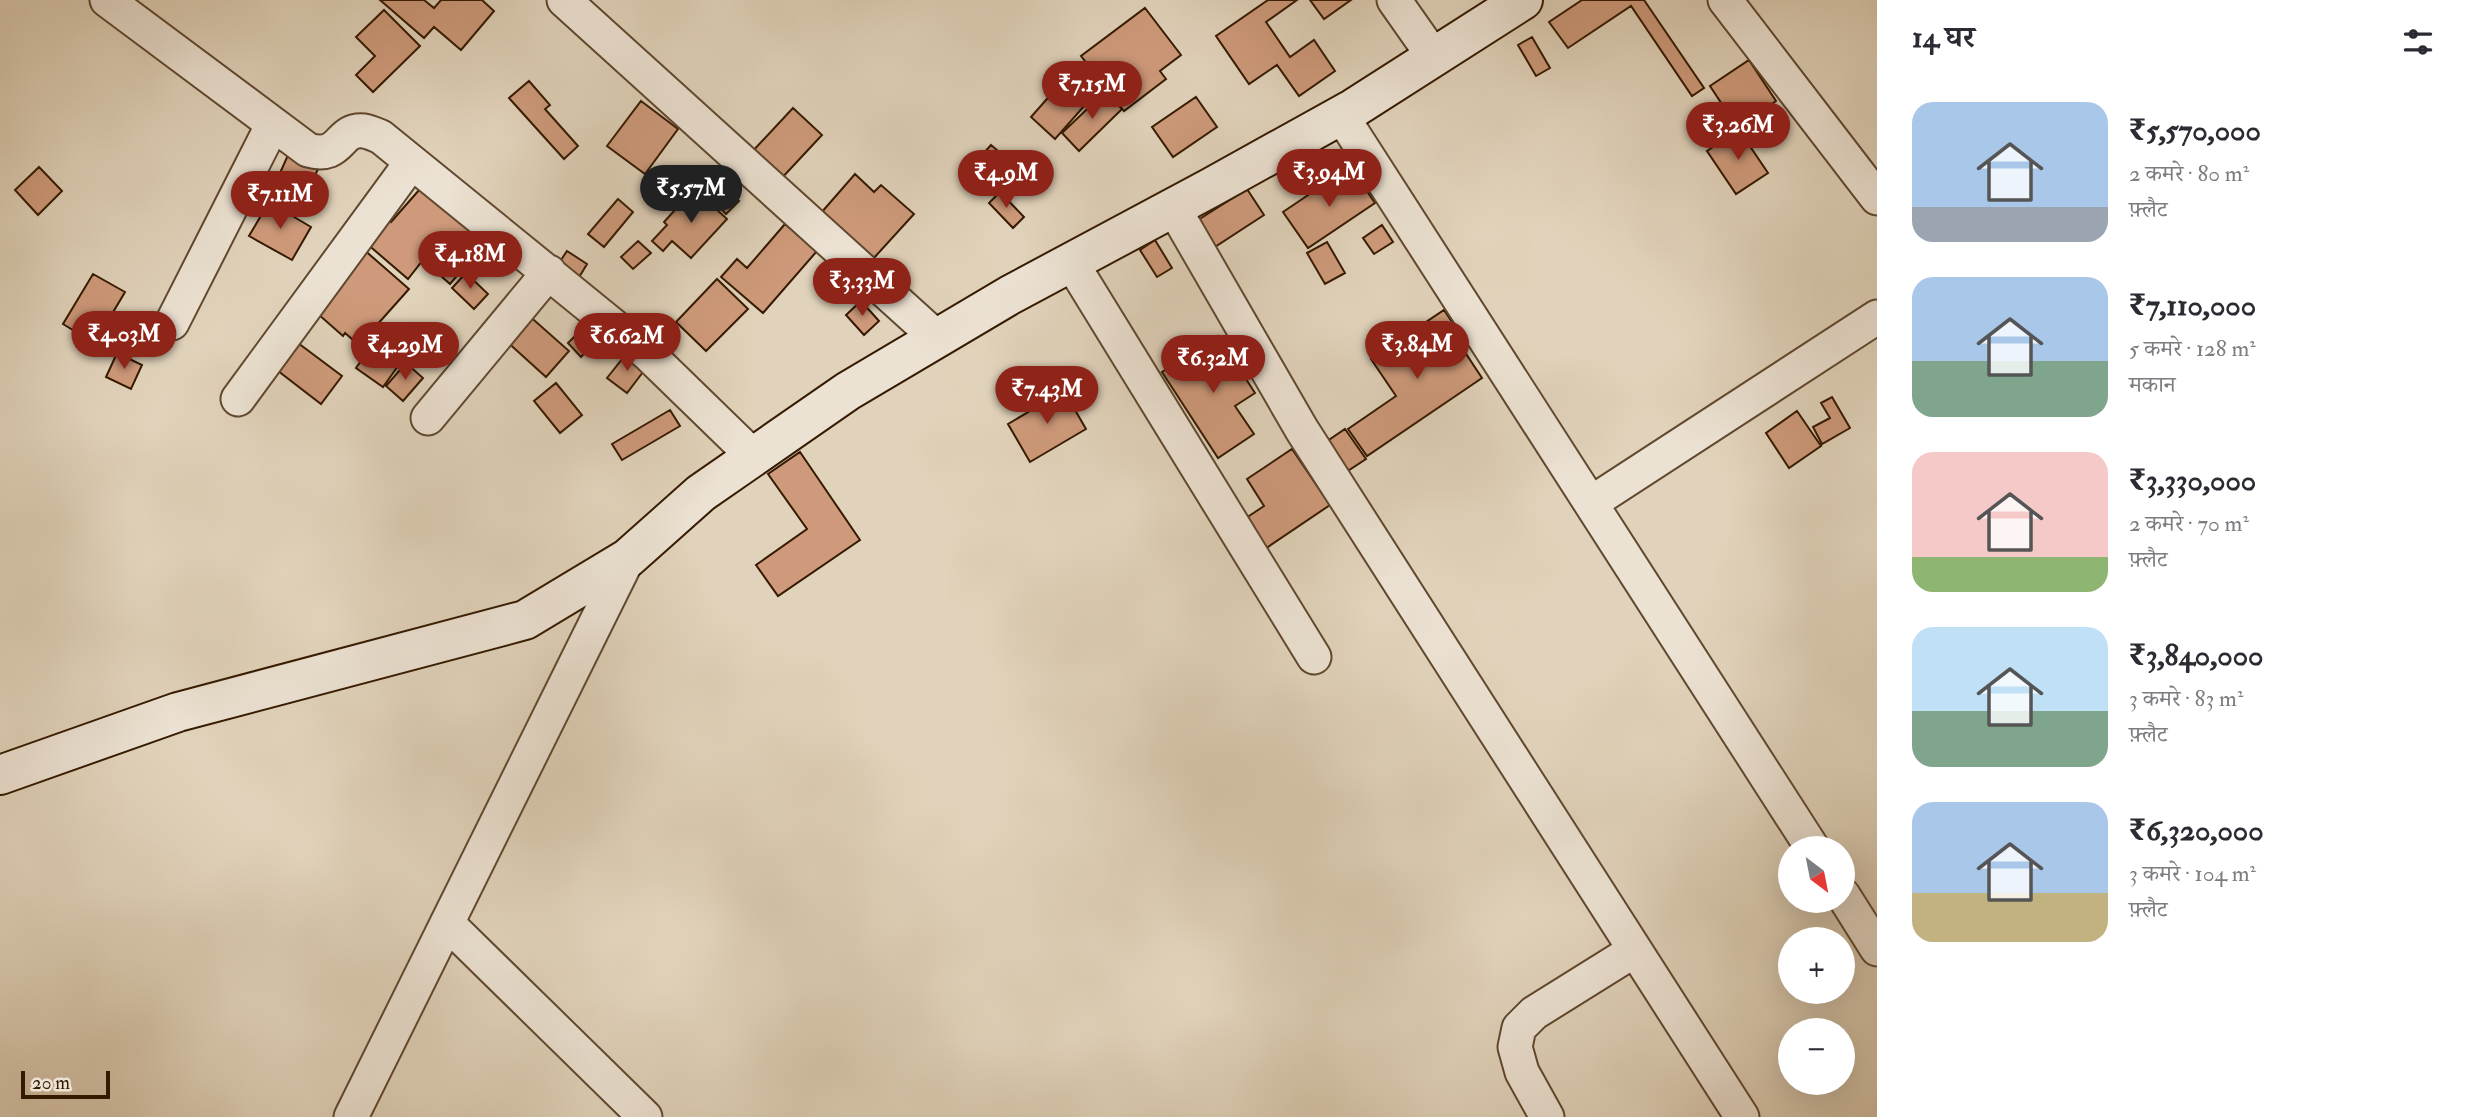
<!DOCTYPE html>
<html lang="hi">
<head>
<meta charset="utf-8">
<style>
  body { margin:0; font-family:"IM FELL Double Pica","Noto Serif Devanagari",serif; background:#f2f2f3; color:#2b2b33; height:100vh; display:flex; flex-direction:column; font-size:26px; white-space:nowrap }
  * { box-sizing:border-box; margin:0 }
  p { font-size:23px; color:#7c7c81 }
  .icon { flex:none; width:38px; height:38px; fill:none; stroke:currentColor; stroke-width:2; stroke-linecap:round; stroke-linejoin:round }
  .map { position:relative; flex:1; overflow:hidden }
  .side { display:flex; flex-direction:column; background:#fff; width:595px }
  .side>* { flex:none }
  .needle { width:46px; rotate:148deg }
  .buttons { position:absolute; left:1778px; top:836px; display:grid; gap:14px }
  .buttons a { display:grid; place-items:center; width:77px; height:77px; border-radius:50%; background:#fff; box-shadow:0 7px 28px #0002; font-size:35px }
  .scale { position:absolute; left:21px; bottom:18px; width:89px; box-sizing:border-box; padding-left:7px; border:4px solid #351a00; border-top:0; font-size:19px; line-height:24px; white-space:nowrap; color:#351a00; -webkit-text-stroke:5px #ece2d3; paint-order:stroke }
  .price { position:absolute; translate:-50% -60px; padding:0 16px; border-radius:24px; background:#8f2418; color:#fff; font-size:23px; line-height:46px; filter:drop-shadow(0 2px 4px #0008) }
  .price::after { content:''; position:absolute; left:50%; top:42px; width:21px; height:16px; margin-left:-10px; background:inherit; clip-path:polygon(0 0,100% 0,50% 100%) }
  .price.current { background:#222; color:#fff }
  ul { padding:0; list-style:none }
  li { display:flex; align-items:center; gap:21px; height:175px; padding:0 35px }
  li span { display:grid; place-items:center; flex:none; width:196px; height:140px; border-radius:21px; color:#555 }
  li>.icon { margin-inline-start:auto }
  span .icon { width:84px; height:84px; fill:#fffc; stroke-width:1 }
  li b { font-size:30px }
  h2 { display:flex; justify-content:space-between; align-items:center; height:84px; padding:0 35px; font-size:30px }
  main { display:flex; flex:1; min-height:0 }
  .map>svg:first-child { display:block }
</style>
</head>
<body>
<main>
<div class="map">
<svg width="1877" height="1117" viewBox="0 0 1877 1117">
  <rect width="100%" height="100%" fill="#e1d3bb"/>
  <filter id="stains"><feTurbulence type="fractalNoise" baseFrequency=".00286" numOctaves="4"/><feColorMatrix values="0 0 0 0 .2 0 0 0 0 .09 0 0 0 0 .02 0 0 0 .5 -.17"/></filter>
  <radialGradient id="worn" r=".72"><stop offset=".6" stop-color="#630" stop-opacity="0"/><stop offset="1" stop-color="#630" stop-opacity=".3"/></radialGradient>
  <path fill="#ce9a7b" stroke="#351a00" stroke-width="2" d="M380,0H424L434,8L441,0H482L494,11L461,50L434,27L424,38Z
    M1268,0H1297L1266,22L1290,57L1314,40L1335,71L1299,96L1277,65L1249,84L1216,36Z
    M1310,0H1351L1324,19Z
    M1582,0H1644L1704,88L1692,96L1631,6L1568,48L1549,22Z
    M1145,8L1181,55L1160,71L1166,79L1124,111L1081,56Z
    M384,10L420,46L373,92L356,75L375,56L356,37Z
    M1532,37L1550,68L1536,76L1518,45Z
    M1749,60L1776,101L1737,127L1710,86Z
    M1076,66L1100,88L1055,139L1031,117Z
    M529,81L550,105L545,109L578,146L564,159L509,98Z
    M1105,92L1122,109L1079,151L1062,133Z
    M1196,97L1217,127L1173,157L1152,127Z
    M641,101L678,129L645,174L607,146Z
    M793,108L822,135L779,181L750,154Z
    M1739,130L1768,173L1736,194L1707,151Z
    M991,145L1011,162L996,179L976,162Z
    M288,155L318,169L301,205L272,191Z
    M39,167L62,191L38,215L15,190Z
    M1353,171L1375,203L1308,248L1283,212L1320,187L1323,191Z
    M855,174L874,192L881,185L914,214L873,259L821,213Z
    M715,177L739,201L726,214L702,190Z
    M427,181L491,236L450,284L423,260L408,279L366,243L387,218L391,222Z
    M694,189L727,219L691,258L672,241L663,251L652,241L667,225L664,222Z
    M1247,189L1264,215L1204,254L1187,227Z
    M1000,192L1024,217L1013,228L989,203Z
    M618,199L633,212L604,247L588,234Z
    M269,202L311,227L292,260L249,236Z
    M785,224L817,251L763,313L721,277L737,259L747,268Z
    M1382,225L1393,242L1374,254L1363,238Z
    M1155,240L1172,268L1157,277L1140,250Z
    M638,241L651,253L633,269L621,257Z
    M1327,242L1345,273L1325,284L1307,253Z
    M362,248L409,289L359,345L345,333L343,336L310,307Z
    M567,251L587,264L578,279L557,266Z
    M466,273L488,294L474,309L452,288Z
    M93,274L125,292L106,324L88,313L76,332L63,324Z
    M717,279L748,309L706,351L676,322Z
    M861,301L879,321L864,335L846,315Z
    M1444,310L1458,331L1453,334L1482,378L1367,456L1348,429L1396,396L1371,359Z
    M526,313L569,351L546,377L504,339Z
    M589,322L602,335L581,357L568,343Z
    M1218,336L1255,393L1235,406L1254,434L1218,458L1162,372Z
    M294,340L342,376L321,404L273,367Z
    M376,340L403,359L383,387L356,368Z
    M117,353L142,365L131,389L106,377Z
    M627,353L646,368L627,393L607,378Z
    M406,363L423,378L403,401L386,386Z
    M556,383L582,415L560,433L534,401Z
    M1064,391L1086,429L1030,462L1008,424Z
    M1832,397L1850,428L1822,444L1813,427L1830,418L1821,403Z
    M670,410L680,426L622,460L612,444Z
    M1797,411L1821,446L1789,468L1766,433Z
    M1345,429L1366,459L1343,474L1323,444Z
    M1292,449L1330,505L1259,553L1240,522L1264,506L1247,479Z
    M800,452L860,540L778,596L756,565L807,529L768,474Z"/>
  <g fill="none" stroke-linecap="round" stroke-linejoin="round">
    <defs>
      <path id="street" d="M107,0L308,150C343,160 337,128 364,131C370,132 376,135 381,137L648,354L754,457
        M564,0L937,338
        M1394,0L1434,57
        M1725,0L1877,198
        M1341,115L1813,849
        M1173,207L1302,430L1742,1117
        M1071,262L1314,657
        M172,323L273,124
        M238,399L411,163
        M428,418L549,272
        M1591,503L1877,317
        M1843,895L1877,949
        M447,923L645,1117
        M351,1117L628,558
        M1547,1117L1522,1072L1515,1047L1519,1028L1534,1013L1635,950"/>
      <path id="secondary" d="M0,775L178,712L525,620L628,558L701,493L848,391L1010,295L1210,188L1354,108L1523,0"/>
    </defs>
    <use href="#street" stroke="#60482f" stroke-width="37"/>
    <use href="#secondary" stroke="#351a00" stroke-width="42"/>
    <use href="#street" stroke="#ece2d3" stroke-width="33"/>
    <use href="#secondary" stroke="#ece2d3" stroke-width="38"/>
  </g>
  <rect width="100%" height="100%" filter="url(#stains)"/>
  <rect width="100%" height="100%" fill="url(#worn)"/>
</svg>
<div class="buttons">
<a><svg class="needle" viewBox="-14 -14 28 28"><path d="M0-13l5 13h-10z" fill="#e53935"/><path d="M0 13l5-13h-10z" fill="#7c7c81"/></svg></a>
<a>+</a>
<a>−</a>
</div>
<div class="scale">20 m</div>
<b class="price" style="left:1092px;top:121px">₹7.15M</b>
<b class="price" style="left:1738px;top:162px">₹3.26M</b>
<b class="price" style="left:1329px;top:209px">₹3.94M</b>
<b class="price" style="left:1006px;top:210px">₹4.9M</b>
<b class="price current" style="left:691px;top:225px">₹5.57M</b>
<b class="price" style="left:280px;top:231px">₹7.11M</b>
<b class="price" style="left:470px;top:291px">₹4.18M</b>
<b class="price" style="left:862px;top:318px">₹3.33M</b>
<b class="price" style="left:124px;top:371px">₹4.03M</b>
<b class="price" style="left:627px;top:373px">₹6.62M</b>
<b class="price" style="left:1417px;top:381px">₹3.84M</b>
<b class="price" style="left:405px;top:382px">₹4.29M</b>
<b class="price" style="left:1213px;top:395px">₹6.32M</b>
<b class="price" style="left:1047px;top:426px">₹7.43M</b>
</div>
<section class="side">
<h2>14 घर<svg class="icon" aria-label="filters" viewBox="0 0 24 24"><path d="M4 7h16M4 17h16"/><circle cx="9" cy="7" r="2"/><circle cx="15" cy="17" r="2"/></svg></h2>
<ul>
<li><span style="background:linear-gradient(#a9c7e8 75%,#9aa5b1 0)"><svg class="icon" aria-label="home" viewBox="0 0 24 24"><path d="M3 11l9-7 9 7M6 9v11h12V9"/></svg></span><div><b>₹5,570,000</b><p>2 कमरे · 80 m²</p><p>फ़्लैट</p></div></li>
<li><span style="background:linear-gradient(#a9c7e8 60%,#7fa58c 0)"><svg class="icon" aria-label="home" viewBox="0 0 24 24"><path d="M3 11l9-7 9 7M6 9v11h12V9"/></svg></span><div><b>₹7,110,000</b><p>5 कमरे · 128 m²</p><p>मकान</p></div></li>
<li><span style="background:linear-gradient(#f6c9c9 75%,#8fb573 0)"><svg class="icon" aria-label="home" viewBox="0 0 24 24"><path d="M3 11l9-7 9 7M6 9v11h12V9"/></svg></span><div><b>₹3,330,000</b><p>2 कमरे · 70 m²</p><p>फ़्लैट</p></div></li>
<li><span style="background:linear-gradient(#bfe0f5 60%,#7fa58c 0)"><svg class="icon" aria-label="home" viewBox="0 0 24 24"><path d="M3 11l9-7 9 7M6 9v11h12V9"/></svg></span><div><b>₹3,840,000</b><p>3 कमरे · 83 m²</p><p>फ़्लैट</p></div></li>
<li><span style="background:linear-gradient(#a9c7e8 65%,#c2b280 0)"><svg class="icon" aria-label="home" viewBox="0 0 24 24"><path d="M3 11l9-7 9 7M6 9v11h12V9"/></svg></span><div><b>₹6,320,000</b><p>3 कमरे · 104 m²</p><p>फ़्लैट</p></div></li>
</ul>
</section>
</main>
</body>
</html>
